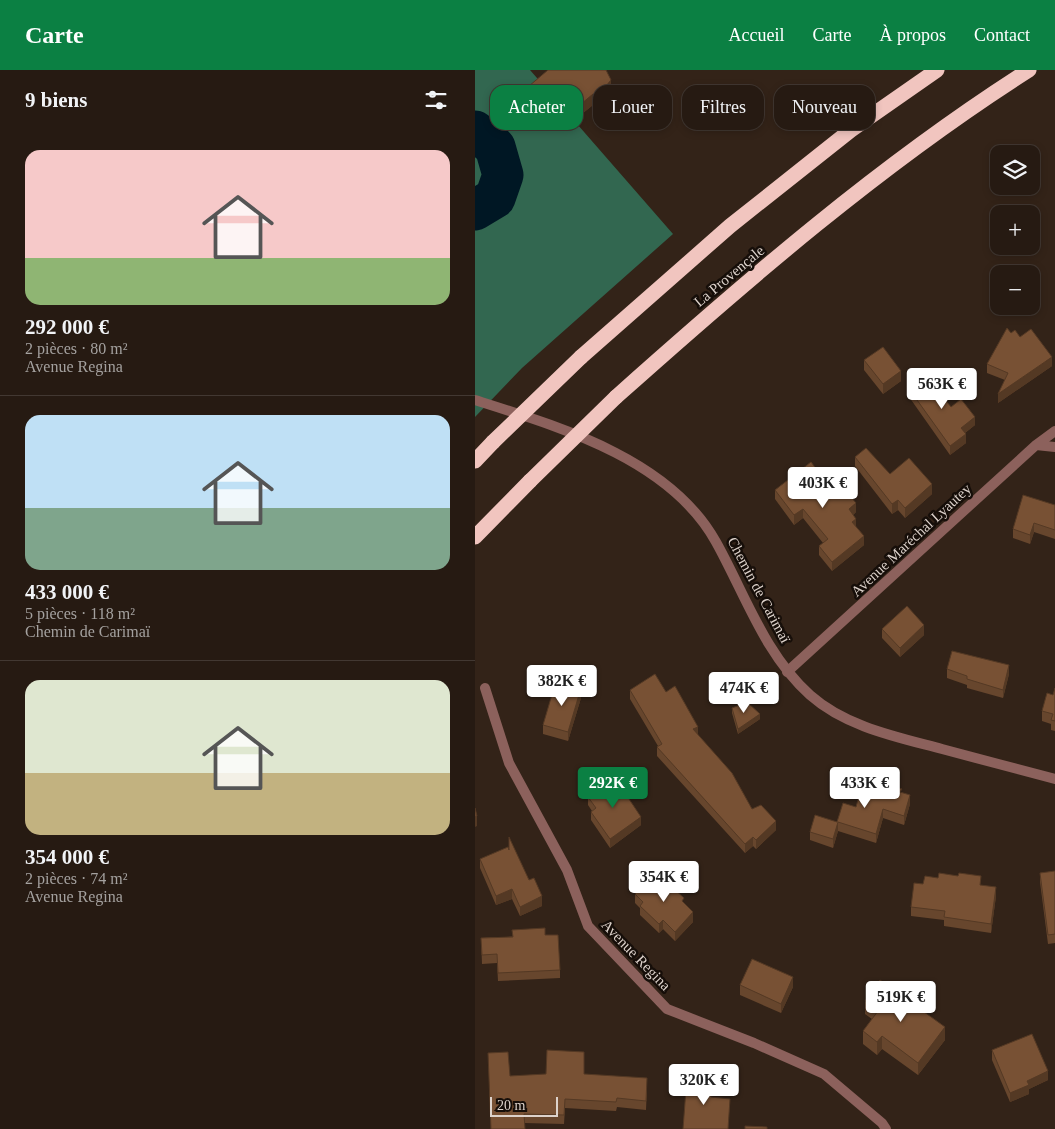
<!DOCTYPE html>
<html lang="fr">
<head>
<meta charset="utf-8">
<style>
  body { margin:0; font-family:"Times New Roman",serif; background:#322720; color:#f1f3f6; height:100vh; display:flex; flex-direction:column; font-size:19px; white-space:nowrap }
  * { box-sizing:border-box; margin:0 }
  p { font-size:16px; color:#a4a19f }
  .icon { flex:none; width:28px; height:28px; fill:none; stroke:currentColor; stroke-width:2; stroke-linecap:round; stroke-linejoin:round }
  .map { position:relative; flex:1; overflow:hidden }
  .side { display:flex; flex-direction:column; background:#261a12; width:475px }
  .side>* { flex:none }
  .banner { position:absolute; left:15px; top:15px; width:475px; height:45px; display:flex; gap:10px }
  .buttons { position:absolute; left:515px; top:75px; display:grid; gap:10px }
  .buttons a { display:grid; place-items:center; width:50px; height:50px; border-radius:10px; background:#261a12; box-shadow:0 2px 8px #0003,0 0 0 1px #423832; font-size:25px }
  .scale { position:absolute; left:15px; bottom:12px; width:68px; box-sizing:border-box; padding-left:5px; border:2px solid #ddd2cb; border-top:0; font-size:14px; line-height:18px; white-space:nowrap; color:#ddd2cb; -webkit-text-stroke:4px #160e09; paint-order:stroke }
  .price { position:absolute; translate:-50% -42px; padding:0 11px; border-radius:5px; background:#fff; color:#222; font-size:16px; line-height:32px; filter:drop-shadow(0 1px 2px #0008) }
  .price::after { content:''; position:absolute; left:50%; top:30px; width:15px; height:11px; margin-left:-8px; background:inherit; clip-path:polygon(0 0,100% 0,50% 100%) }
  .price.active { background:#0b8043; color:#fff }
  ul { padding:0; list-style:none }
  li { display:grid; align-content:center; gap:10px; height:265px; padding:0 25px }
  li+li { border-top:1px solid #423832 }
  li span { display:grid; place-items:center; height:155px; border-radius:15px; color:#555 }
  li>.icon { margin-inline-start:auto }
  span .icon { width:90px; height:90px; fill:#fffc; stroke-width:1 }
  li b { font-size:21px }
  h2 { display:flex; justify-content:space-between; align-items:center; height:60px; padding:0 25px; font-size:21px }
  .tag { padding:0 18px; border-radius:15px; background:#261a12; box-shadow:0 2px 8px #0003,0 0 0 1px #423832; font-size:18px; line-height:45px }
  .tag.active { background:#0b8043; color:#fff }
  header { display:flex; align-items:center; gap:30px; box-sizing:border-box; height:70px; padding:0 25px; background:#0b8043; color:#fff }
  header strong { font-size:24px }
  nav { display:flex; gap:28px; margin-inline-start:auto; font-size:18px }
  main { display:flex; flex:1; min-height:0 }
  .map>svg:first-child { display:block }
</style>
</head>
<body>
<header>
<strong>Carte</strong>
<nav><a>Accueil</a><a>Carte</a><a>À propos</a><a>Contact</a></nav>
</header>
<main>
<section class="side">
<h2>9 biens<svg class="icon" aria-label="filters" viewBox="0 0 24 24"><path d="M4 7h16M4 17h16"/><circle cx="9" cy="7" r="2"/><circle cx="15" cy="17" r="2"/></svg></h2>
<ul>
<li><span style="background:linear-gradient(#f6c9c9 70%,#8fb573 0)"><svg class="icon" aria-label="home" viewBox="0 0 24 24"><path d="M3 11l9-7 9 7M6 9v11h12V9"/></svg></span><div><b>292 000 €</b><p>2 pièces · 80 m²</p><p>Avenue Regina</p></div></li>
<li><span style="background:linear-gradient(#bfe0f5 60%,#7fa58c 0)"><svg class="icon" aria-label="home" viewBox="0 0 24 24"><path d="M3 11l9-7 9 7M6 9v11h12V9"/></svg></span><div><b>433 000 €</b><p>5 pièces · 118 m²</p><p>Chemin de Carimaï</p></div></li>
<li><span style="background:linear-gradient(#dfe7d0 60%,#c2b280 0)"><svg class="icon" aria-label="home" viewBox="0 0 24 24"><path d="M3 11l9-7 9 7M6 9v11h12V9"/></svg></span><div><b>354 000 €</b><p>2 pièces · 74 m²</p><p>Avenue Regina</p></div></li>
</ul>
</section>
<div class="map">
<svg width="580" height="1059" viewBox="0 0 580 1059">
  <rect width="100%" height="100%" fill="#332318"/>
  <path fill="#326750" d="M0,0H55L198,164L47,298L0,347Z"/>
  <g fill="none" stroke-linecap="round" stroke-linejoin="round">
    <path stroke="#001724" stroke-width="41" d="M0,61L20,77L28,105L20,128L0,140"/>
    <path stroke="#8c615c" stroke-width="10" d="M561,375L580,377
      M312,602L561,375L580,361
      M10,618L34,693L92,800L113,856L192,939L279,973L349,1004L407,1053L411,1059"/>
    <path stroke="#8c615c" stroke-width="10" d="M0,330C85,357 195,389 241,472C270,524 290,585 335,625C371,657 422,667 467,679C505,689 542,699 580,709"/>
    <path stroke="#f1c5bf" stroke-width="15" d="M106,287L255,156L376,60L462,0
      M141,327C271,211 406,94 554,0
      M0,391L18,372
      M0,467L55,411"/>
    <path stroke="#f1c5bf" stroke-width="15" d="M18,372L106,287
      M55,411L141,327"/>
  </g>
  <path fill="#67462d" d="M54,16L136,21L121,39L118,35L87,60L67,39L65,40L54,26Z
    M536,263L545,267L577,296L523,333L530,310L512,303V294Z
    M389,290L426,311L408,324L389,300Z
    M432,316H456L476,337L500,355L490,363L491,373L475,385L432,324Z
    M380,387L415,404L457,424L430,448L423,440L417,444L380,396Z
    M355,417L381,442L378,445L381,457L389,475L357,501L344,485V476L348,473L328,448L319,455L300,429V420Z
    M580,435V469L559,462L555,474L538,468V459Z
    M407,559L449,565L425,587L407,568Z
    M472,599L534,604L528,628L492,618V615L472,608Z
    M580,618V661L576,660V654L567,651V641L578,625Z
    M155,620L191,622L277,739L301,760L281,779L278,776L270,783L182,686V677L183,676L155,629Z
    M106,628L93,671L68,664V655Z
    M257,638L285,649L263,664L257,643Z
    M427,723L435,734L429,755L408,748L401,773L363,761L358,778L335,770V762L362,752L381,737Z
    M113,727L166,755L135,778L116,750V742L117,741L113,735Z
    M5,789L54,810L67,836L45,846L37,829L21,835L5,798Z
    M580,801V873L573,874L565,812V803Z
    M448,814L506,815L521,826L516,863L469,856V850L436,846V837Z
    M160,824L209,834L218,852L200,871L188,859L184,863L165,845V838L160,833Z
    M70,865L85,900V908L23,911L22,893L7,894L6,868Z
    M265,915L318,917L306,943L265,925Z
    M390,931L470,970L443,1005L407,979L402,985L388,974V961L397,949L390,944Z
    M517,980L573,1010L554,1019V1024L535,1032L517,990Z
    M109,1004L172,1017L171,1040L142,1037L141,1041L90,1038L89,1054L49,1053L35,1006Z"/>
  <path fill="#543924" d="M136,10V21L121,39V28Z
    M118,24V35L87,60V50Z
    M67,28V39L65,40V29Z
    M577,287V296L523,333V324Z
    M426,301V311L408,324V314Z
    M500,347V355L486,366V358Z
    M491,364V373L475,385V376Z
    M457,414V424L430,448V438Z
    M423,430V440L417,444V434Z
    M381,433V442L374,448V439Z
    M328,439V448L319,455V445Z
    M381,449V458L377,452Z
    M559,453V462L555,474V465Z
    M389,466V475L357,501V492Z
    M449,555V565L425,587V578Z
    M534,595V604L528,628V620Z
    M106,618V628L93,671V662Z
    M285,644V649L263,664V659Z
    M223,657V666L218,659Z
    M435,725V734L429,755V746Z
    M408,739V748L401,773V764Z
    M2,746V756L0,757V747Z
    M166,747V755L135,778V769Z
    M301,751V760L281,779V770Z
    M363,752V761L358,778V769Z
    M278,767V776L270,783V774Z
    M521,817V826L516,863V854Z
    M37,819V829L21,835V826Z
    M67,826V836L45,846V837Z
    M218,842V852L200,871V862Z
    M188,850V859L184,863V854Z
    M318,907V917L306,943V934Z
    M470,957V970L443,1005V993Z
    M407,966V979L402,985V972Z
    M573,1001V1010L554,1019V1024L535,1032V1023L552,1011Z"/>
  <path fill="#785134" stroke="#543924" d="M73,0H131L136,10L121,28L118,24L87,50L67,28L65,29L54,16Z
    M532,258L536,263L540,260L545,267L556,259L577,287L523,324L533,303L512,294Z
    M408,277L426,301L408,314L389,290Z
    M447,304L456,316L458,314L476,337L486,329L500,347L486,358L491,364L475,376L432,316Z
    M391,378L415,404L434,388L457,414L430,438L423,430L417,434L380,387Z
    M336,392L355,417L363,411L381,433L374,439L381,449L377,452L389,466L357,492L344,476L353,469L328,439L319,445L300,420Z
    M548,425L580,435V460L559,453L555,465L538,459Z
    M432,536L449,555L425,578L407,559Z
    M477,581L534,595L528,620L492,609V606L472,599Z
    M180,604L191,622L200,616L223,657L218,659L257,703L277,739L286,735L301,751L281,770L278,767L270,774L182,677L187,674L155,620Z
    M81,611L106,618L93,662L68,655Z
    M580,618V651L576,650L578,644L567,641L572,623L578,625Z
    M272,632L285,644L263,659L257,638Z
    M140,708L166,747L135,769L116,742L121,738L113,727Z
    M389,708L427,719L425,722L435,725L429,746L408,739L401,764L363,752L358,769L335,762L340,745L362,752L368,733L381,737Z
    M0,738L2,746L0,747Z
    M34,767L54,810L59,808L67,826L45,837L37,819L21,826L5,789L33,777L34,780Z
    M580,801V864L573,865L565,803Z
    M181,802L209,828L207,831L218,842L200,862L188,850L184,854L165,836L168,832L160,824Z
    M464,803L483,806L484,803L506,806L505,815L521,817L516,854L469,847L470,841L436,837L439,813L448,814L450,806L463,808Z
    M70,858V865H83L85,900L23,903L22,884L7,885L6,868L38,867L37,860Z
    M277,889L318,907L306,934L265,915Z
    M405,910L470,957L443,993L407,966L402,972L388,961L403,941L390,931Z
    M557,964L573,1001L552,1011L554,1015L535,1023L517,980Z
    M72,980L109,982V1004L172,1008L171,1031L142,1028L141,1032L90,1029L89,1045L49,1044L50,1059H16L13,983L33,982L35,1006L71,1004Z
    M212,1006L237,1008L236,1027L255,1029L253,1059H208Z
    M270,1056L292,1057V1059H270Z"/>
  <g text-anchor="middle" stroke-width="5" stroke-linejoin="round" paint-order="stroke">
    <g font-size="15" fill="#ddd2cb" stroke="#160e09">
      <text transform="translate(254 206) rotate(-40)" y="5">La Provençale</text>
      <text transform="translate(436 470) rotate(-43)" y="5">Avenue Maréchal Lyautey</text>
      <text transform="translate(284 520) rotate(62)" y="5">Chemin de Carimaï</text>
      <text transform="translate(161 885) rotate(46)" y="5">Avenue Regina</text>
    </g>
  </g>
</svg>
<div class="buttons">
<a><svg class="icon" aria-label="layers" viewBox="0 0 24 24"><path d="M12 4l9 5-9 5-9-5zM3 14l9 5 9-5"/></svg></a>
<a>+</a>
<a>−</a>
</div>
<div class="scale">20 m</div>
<b class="price" style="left:467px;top:340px">563K €</b>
<b class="price" style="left:348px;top:439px">403K €</b>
<b class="price" style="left:87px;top:637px">382K €</b>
<b class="price" style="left:269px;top:644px">474K €</b>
<b class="price active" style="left:138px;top:739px">292K €</b>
<b class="price" style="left:390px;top:739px">433K €</b>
<b class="price" style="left:189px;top:833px">354K €</b>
<b class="price" style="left:426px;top:953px">519K €</b>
<b class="price" style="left:229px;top:1036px">320K €</b>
<div class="banner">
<a class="tag active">Acheter</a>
<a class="tag">Louer</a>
<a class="tag">Filtres</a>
<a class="tag">Nouveau</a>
</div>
</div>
</main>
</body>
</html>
